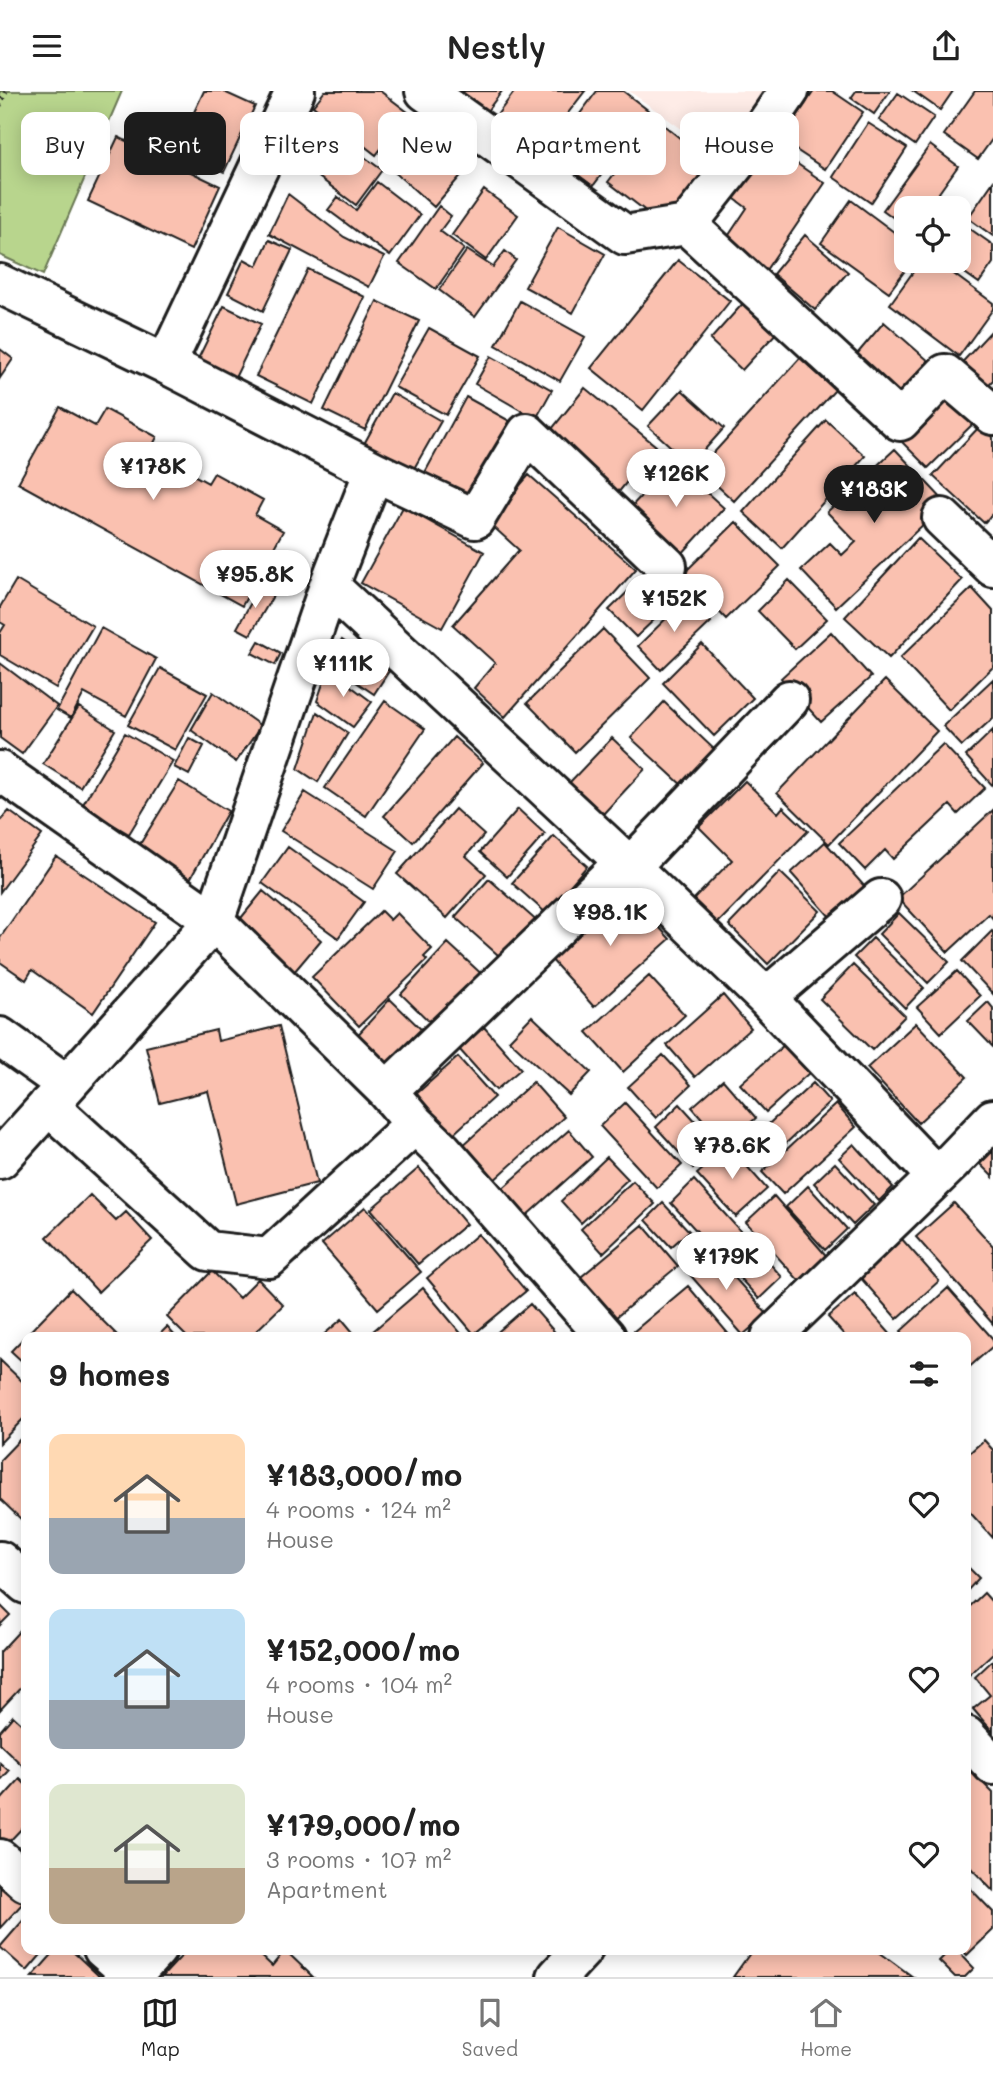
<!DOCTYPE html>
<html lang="en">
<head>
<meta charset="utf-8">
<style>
  body { margin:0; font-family:Mali,sans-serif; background:#f6f6f6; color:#222; height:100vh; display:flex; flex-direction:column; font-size:26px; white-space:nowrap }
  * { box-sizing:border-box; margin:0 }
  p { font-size:23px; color:#767676 }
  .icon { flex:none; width:38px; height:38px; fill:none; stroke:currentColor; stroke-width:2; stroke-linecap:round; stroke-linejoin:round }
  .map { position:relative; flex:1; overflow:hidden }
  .side { position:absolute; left:21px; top:1241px; width:950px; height:623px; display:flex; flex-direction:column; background:#fff; border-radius:14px; box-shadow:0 4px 18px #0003 }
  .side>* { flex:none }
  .top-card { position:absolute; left:21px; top:21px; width:952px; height:63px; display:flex; gap:14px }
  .tools { position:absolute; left:894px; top:105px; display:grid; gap:14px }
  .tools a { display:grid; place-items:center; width:77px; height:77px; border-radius:14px; background:#fff; box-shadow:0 4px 18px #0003; font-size:35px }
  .price { position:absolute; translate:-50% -60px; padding:0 16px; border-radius:24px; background:#fff; color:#222; font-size:23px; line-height:46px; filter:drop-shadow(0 2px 4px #0008) }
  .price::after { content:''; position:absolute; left:50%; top:42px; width:21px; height:16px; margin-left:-10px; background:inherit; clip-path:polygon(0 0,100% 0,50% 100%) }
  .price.active { background:#1c1c1c; color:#fff }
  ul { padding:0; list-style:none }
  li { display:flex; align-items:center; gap:21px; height:175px; padding:0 28px }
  li span { display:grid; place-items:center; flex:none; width:196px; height:140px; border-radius:14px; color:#555 }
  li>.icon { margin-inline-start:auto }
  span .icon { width:84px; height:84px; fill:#fffc; stroke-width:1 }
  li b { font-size:30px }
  h2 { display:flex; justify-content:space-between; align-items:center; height:84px; padding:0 28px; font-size:30px }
  .chip { padding:0 24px; border-radius:14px; background:#fff; box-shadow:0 4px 18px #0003; font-size:24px; line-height:63px }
  .chip.active { background:#1c1c1c; color:#fff }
  header { display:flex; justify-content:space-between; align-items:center; height:91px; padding:0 28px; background:#fff; font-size:32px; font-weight:600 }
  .tabs { display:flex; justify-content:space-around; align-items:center; height:98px; border-top:2px solid #e0e0e0; background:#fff; font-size:19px; color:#767676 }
  .tabs a { display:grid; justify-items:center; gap:4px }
  .tabs .active { color:#1c1c1c }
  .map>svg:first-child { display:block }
</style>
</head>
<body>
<header><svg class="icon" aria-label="menu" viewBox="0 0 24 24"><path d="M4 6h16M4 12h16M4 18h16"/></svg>Nestly<svg class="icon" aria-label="share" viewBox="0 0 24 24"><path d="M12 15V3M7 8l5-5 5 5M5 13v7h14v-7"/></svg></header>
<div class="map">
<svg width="993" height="1886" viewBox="0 0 993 1886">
  <rect width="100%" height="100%" fill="#fff"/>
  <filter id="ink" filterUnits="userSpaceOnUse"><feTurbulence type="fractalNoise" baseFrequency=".0143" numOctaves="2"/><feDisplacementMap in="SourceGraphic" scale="14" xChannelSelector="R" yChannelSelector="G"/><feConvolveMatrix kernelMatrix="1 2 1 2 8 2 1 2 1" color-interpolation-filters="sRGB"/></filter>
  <g filter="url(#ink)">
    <path fill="#feece7" d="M629,0H768L722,67Z"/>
    <path fill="#b8d58d" stroke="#6a7854" stroke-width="2" d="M0,0H122L43,184L0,164Z"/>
    <path fill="#fac1b0" stroke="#1c1c1c" stroke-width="2" d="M204,0H222L255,15L224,81L176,59Z
      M325,0H380L409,22L376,64L313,15Z
      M453,0H502L484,24Z
      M515,0H585L534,66L491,32Z
      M597,0H623L649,20L593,95L550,63Z
      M814,0H832L863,21L825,78L781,49Z
      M856,0H890L874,23L851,7Z
      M913,0H953L940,19Z
      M975,0H993V47L978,68L944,44Z
      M898,2L934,26L915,54L879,29Z
      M424,24L475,68L434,116L383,71Z
      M656,28L711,72L664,134L608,91Z
      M868,32L907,57L871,112L833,86Z
      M321,34L382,79L356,114L296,69Z
      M118,46L220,95L191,159L88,110Z
      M767,52L825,92L766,179L725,150L747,117L731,105Z
      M930,54L958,75L931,113L936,117H906V136L883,119Z
      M377,91L420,124L390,165L328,119L338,106L356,119Z
      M993,91V145L968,127Z
      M484,99L518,124L486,169L452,144Z
      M288,103L344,146L384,166L369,196L269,143Z
      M851,109L906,150V170H912L889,201L821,152Z
      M439,115L451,125L440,140L464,158L436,198L399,172Z
      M959,130L993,154V172L979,192L948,170H959Z
      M558,136L605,163L573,222L525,196Z
      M805,144L848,181L815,219L773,183Z
      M269,149L292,159L263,220L228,202L244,168L257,175Z
      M467,159L493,176L505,160L516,169L475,226L439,199Z
      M678,169L730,210L643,319L591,277Z
      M921,170H936L993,212V218L959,265L890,213Z
      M308,178L365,206L313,313L256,285Z
      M746,209L779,239L742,279L710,249Z
      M377,210L419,230L365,339L324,319Z
      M520,210L585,246L560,290L496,254Z
      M224,215L261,233L234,289L197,270Z
      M884,231L938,278L906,315L852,269Z
      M429,237L480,265L446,324L395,296Z
      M993,238V289L981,302L955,279Z
      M0,258L13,268L0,287Z
      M491,265L552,299L536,328L475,293Z
      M800,267L835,299L734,410L699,378Z
      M950,296L980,326L928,377L898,347Z
      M585,297L656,355L618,402L547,344Z
      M682,299L724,337L691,374L648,335Z
      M392,302L441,330L412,381L364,353Z
      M466,306L515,333L471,412L423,385Z
      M60,316L95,335L105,318L157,346L150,360L208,392L214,382L263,409L255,424L283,440L242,515L18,392Z
      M826,329L865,365L782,457L743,421Z
      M980,335L993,347V422L984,432L933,385Z
      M895,358L946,412L836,516L801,479L830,452L842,464L856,451L827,421Z
      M673,371L724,417L679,466L628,419Z
      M529,384L636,478L505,626L474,597L495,572L453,534L519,459L488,431Z
      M403,416L484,461L442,537L361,492Z
      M736,431L780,475L726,528L683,483Z
      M918,447L962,489L889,567L845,526Z
      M652,477L679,505L636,546L609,519Z
      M16,489L93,535L56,597L0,564V542L5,534L0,531V516Z
      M789,489L827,528L795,558L758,520Z
      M260,495L274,503L250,544L237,537Z
      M972,497L993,520V576L949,619L900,567Z
      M687,507L711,531L661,579L638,555Z
      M101,537L156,568L126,625L84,602L71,627L57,619Z
      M603,538L650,587L575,661L527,612Z
      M831,541L871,586L821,631L781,587Z
      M342,549L389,580L374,603L328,572Z
      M259,550L281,562L275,574L252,562Z
      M702,553L753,607L714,645L663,592Z
      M0,572L57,615L22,663L0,647Z
      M160,577L207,603L175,659L128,634Z
      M328,578L372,611L353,636L317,610Z
      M993,588V627L962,655L943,635Z
      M885,589L937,640L829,753L777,702Z
      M213,601L261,635L236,671L191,639Z
      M385,610L425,638L366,725L325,697Z
      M664,611L716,660L684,696L631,647Z
      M79,616L115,639L80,696L43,673Z
      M317,621L348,642L318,691L298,678Z
      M993,639V695L966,665Z
      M125,642L173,670L129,743L82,715Z
      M454,646L483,672L413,751L384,725Z
      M189,647L204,655L189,684L174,676Z
      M612,647L645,678L603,723L569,692Z
      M943,653L985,697L958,723L950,714L893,768L885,759L865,779L839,752Z
      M179,690L228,720L189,790L137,758Z
      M745,690L778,722L783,716L808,740L715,835L691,811L732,769L699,736Z
      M305,701L398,760L373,798L281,740Z
      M455,718L484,744L466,765L486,783L447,827L397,783Z
      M518,718L545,743L507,786L480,761Z
      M993,719V828L989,823L948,861L898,807Z
      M9,720L42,744L0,801V730Z
      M554,745L587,775L546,822L512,792Z
      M825,751L865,796L831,827L791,782Z
      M288,756L364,811L338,847L262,792Z
      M56,765L155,831L93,922L32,879L26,889L0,871V847Z
      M780,781L820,820L768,873L729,834Z
      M489,788L540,833L506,871L455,826Z
      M625,799L670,848L594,916L550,867Z
      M263,800L321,849L294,881L237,832Z
      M381,820L390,829L397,822L432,858L424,866L427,869L359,935L312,886Z
      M899,822L949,871L928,892L879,843Z
      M992,840L993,841V903L962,870Z
      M873,847L924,897L905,917L854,866Z
      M448,852L487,888L438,939L401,903Z
      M853,874L905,925L872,959L820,908Z
      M957,880L980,905L941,942L917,916Z
      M649,885L685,924L623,981L587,941Z
      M723,904L751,937L695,986L667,954Z
      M390,908L426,943L389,982L354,948Z
      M988,911L993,917V956L968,930Z
      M532,925L591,981L569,1004L509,949Z
      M916,932L967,986L918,1032L867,977Z
      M279,935L317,1092L236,1113L208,1000L160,1012L146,956L216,939L218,950Z
      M484,936L521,978L496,999L459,958Z
      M784,954L809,982L766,1021L740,993Z
      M663,964L691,994L656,1027L628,996Z
      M458,966L494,1006L450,1046L414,1005Z
      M723,989L756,1027L725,1054L692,1016Z
      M533,991L564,1026L492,1091L461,1056Z
      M813,992L830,1011L765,1072L747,1053Z
      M625,1012L682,1074L657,1097L600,1035Z
      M680,1013L718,1055L693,1077L656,1036Z
      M836,1013L856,1036L783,1103L762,1081Z
      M569,1039L592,1066L526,1125L502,1098Z
      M854,1053L893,1096L879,1110L839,1067Z
      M729,1055L767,1098L736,1126L697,1083Z
      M993,1060V1086L980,1073Z
      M607,1066L628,1088L581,1132L561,1110Z
      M835,1072L874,1114L853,1134L814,1092Z
      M419,1077L466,1133L418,1173L371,1118Z
      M694,1089L782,1186L759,1208L671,1112Z
      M633,1090L655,1113L603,1162L581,1138Z
      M808,1095L847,1138L825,1159L786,1116Z
      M90,1104L116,1130L126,1121L152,1149L98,1201L47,1146Z
      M774,1105L830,1169L802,1193L746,1131Z
      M663,1112L689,1140L671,1156L646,1129Z
      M954,1112L993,1155V1233L916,1146Z
      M365,1116L421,1181L378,1218L322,1153Z
      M643,1134L678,1175L609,1232L575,1191Z
      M478,1143L526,1200L474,1243L427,1187Z
      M901,1147L939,1190L897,1228L859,1185Z
      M708,1157L767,1223L743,1244L685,1178Z
      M212,1180L239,1207L258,1188L283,1214L250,1246H187L167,1226Z
      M688,1195L731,1246H627Z
      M423,1197L464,1246H378L373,1240Z
      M948,1197L993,1248V1255L966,1279V1246H906L901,1240Z
      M71,1198L119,1246H26V1274L11,1260Z
      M855,1203L893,1246H846L828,1226Z
      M530,1213L559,1246H492Z
      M342,1228L357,1246H321Z
      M167,1236L176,1246H157Z
      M0,1269L26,1294V1325L0,1352Z
      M26,1342V1433L0,1408V1369Z
      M984,1349L993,1359V1447L966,1417V1365Z
      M966,1474L979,1487L966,1501Z
      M984,1502L993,1512V1562L966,1587V1519Z
      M0,1514L10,1524L0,1534Z
      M23,1536L26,1539V1591L0,1619V1561Z
      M993,1569V1641L973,1618L990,1604L975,1586Z
      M13,1625L26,1637V1678L0,1653V1640Z
      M0,1672L9,1680L0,1690Z
      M971,1680L993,1702V1800L966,1772V1685Z
      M20,1688L26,1694V1733L5,1755L0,1750V1710Z
      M0,1792L23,1812L0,1837Z
      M966,1793L993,1821V1839L967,1864L961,1858H966Z
      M26,1826V1858H46L27,1880L0,1856Z
      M57,1858H70L100,1886H32Z
      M188,1858H254L272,1875L285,1859L313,1886H162Z
      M753,1858H875L913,1886H733Z
      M951,1858H956L974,1877L965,1886H955L939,1870Z"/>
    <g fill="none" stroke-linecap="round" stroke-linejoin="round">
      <defs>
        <path id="minor" d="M425,0L625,144L687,134L765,35L789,0
          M687,134L900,330L945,283L993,324
          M0,193L166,273L374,380L329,495L214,830L0,1068
          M166,273L295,0
          M374,380L475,428L527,342L667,475
          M942,427L993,476
          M329,495L630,776L766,907L936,1085
          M0,680L214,830L387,1000L415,1033L442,1059L606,1246
          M630,776L789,609
          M766,907L881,808
          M0,946L66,993
          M387,1000L624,772
          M48,1014L208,1160L269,1167L415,1033
          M771,1246L950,1073L993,1028
          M0,1470L26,1493
          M966,1645L993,1674
          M0,1768L26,1791
          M103,1858L133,1884
          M131,1886L157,1858
          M557,1886L583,1858"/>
      </defs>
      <use href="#minor" stroke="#1c1c1c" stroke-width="44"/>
      <path stroke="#1c1c1c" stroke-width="4.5" stroke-dasharray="2 5" stroke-linecap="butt" d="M0,15L6,0"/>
      <use href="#minor" stroke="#fff" stroke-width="38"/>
    </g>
  </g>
</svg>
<div class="tools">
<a><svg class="icon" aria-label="locate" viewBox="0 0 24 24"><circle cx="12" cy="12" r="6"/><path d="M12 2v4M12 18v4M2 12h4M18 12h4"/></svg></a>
</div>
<b class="price" style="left:153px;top:411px">¥178K</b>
<b class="price" style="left:676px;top:418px">¥126K</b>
<b class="price active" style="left:874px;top:434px">¥183K</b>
<b class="price" style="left:255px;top:519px">¥95.8K</b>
<b class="price" style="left:674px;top:543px">¥152K</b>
<b class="price" style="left:343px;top:608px">¥111K</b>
<b class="price" style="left:610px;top:857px">¥98.1K</b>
<b class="price" style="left:732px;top:1090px">¥78.6K</b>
<b class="price" style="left:726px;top:1201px">¥179K</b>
<div class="top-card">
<a class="chip">Buy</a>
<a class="chip active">Rent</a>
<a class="chip">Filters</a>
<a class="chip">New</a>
<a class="chip">Apartment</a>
<a class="chip">House</a>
</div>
<section class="side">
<h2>9 homes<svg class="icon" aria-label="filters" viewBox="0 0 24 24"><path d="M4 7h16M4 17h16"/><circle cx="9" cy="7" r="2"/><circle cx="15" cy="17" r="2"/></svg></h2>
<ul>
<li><span style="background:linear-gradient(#ffd9b3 60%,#9aa5b1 0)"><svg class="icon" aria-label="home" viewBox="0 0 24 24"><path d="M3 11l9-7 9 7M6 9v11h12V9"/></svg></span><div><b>¥183,000/mo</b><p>4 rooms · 124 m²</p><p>House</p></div><svg class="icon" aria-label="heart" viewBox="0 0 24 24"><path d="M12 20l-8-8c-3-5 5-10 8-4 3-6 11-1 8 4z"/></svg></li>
<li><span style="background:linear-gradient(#bfe0f5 65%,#9aa5b1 0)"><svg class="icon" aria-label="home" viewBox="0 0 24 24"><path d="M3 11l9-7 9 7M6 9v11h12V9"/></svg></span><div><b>¥152,000/mo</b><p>4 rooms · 104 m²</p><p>House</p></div><svg class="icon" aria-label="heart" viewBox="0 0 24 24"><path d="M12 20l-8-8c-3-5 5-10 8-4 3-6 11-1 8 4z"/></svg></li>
<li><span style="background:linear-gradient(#dfe7d0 60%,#b9a48a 0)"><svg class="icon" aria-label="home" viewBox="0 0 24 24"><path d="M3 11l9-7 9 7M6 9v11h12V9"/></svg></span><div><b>¥179,000/mo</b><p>3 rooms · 107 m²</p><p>Apartment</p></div><svg class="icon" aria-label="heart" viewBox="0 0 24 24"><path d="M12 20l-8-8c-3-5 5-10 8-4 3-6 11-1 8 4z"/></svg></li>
</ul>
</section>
</div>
<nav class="tabs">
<a class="active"><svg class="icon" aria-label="map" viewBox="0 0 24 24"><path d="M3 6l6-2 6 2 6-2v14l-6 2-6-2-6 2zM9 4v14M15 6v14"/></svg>Map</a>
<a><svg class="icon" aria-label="saved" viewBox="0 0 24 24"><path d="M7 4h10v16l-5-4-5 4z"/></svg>Saved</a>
<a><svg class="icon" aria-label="home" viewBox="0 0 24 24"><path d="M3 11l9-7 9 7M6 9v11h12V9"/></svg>Home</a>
</nav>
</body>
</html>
